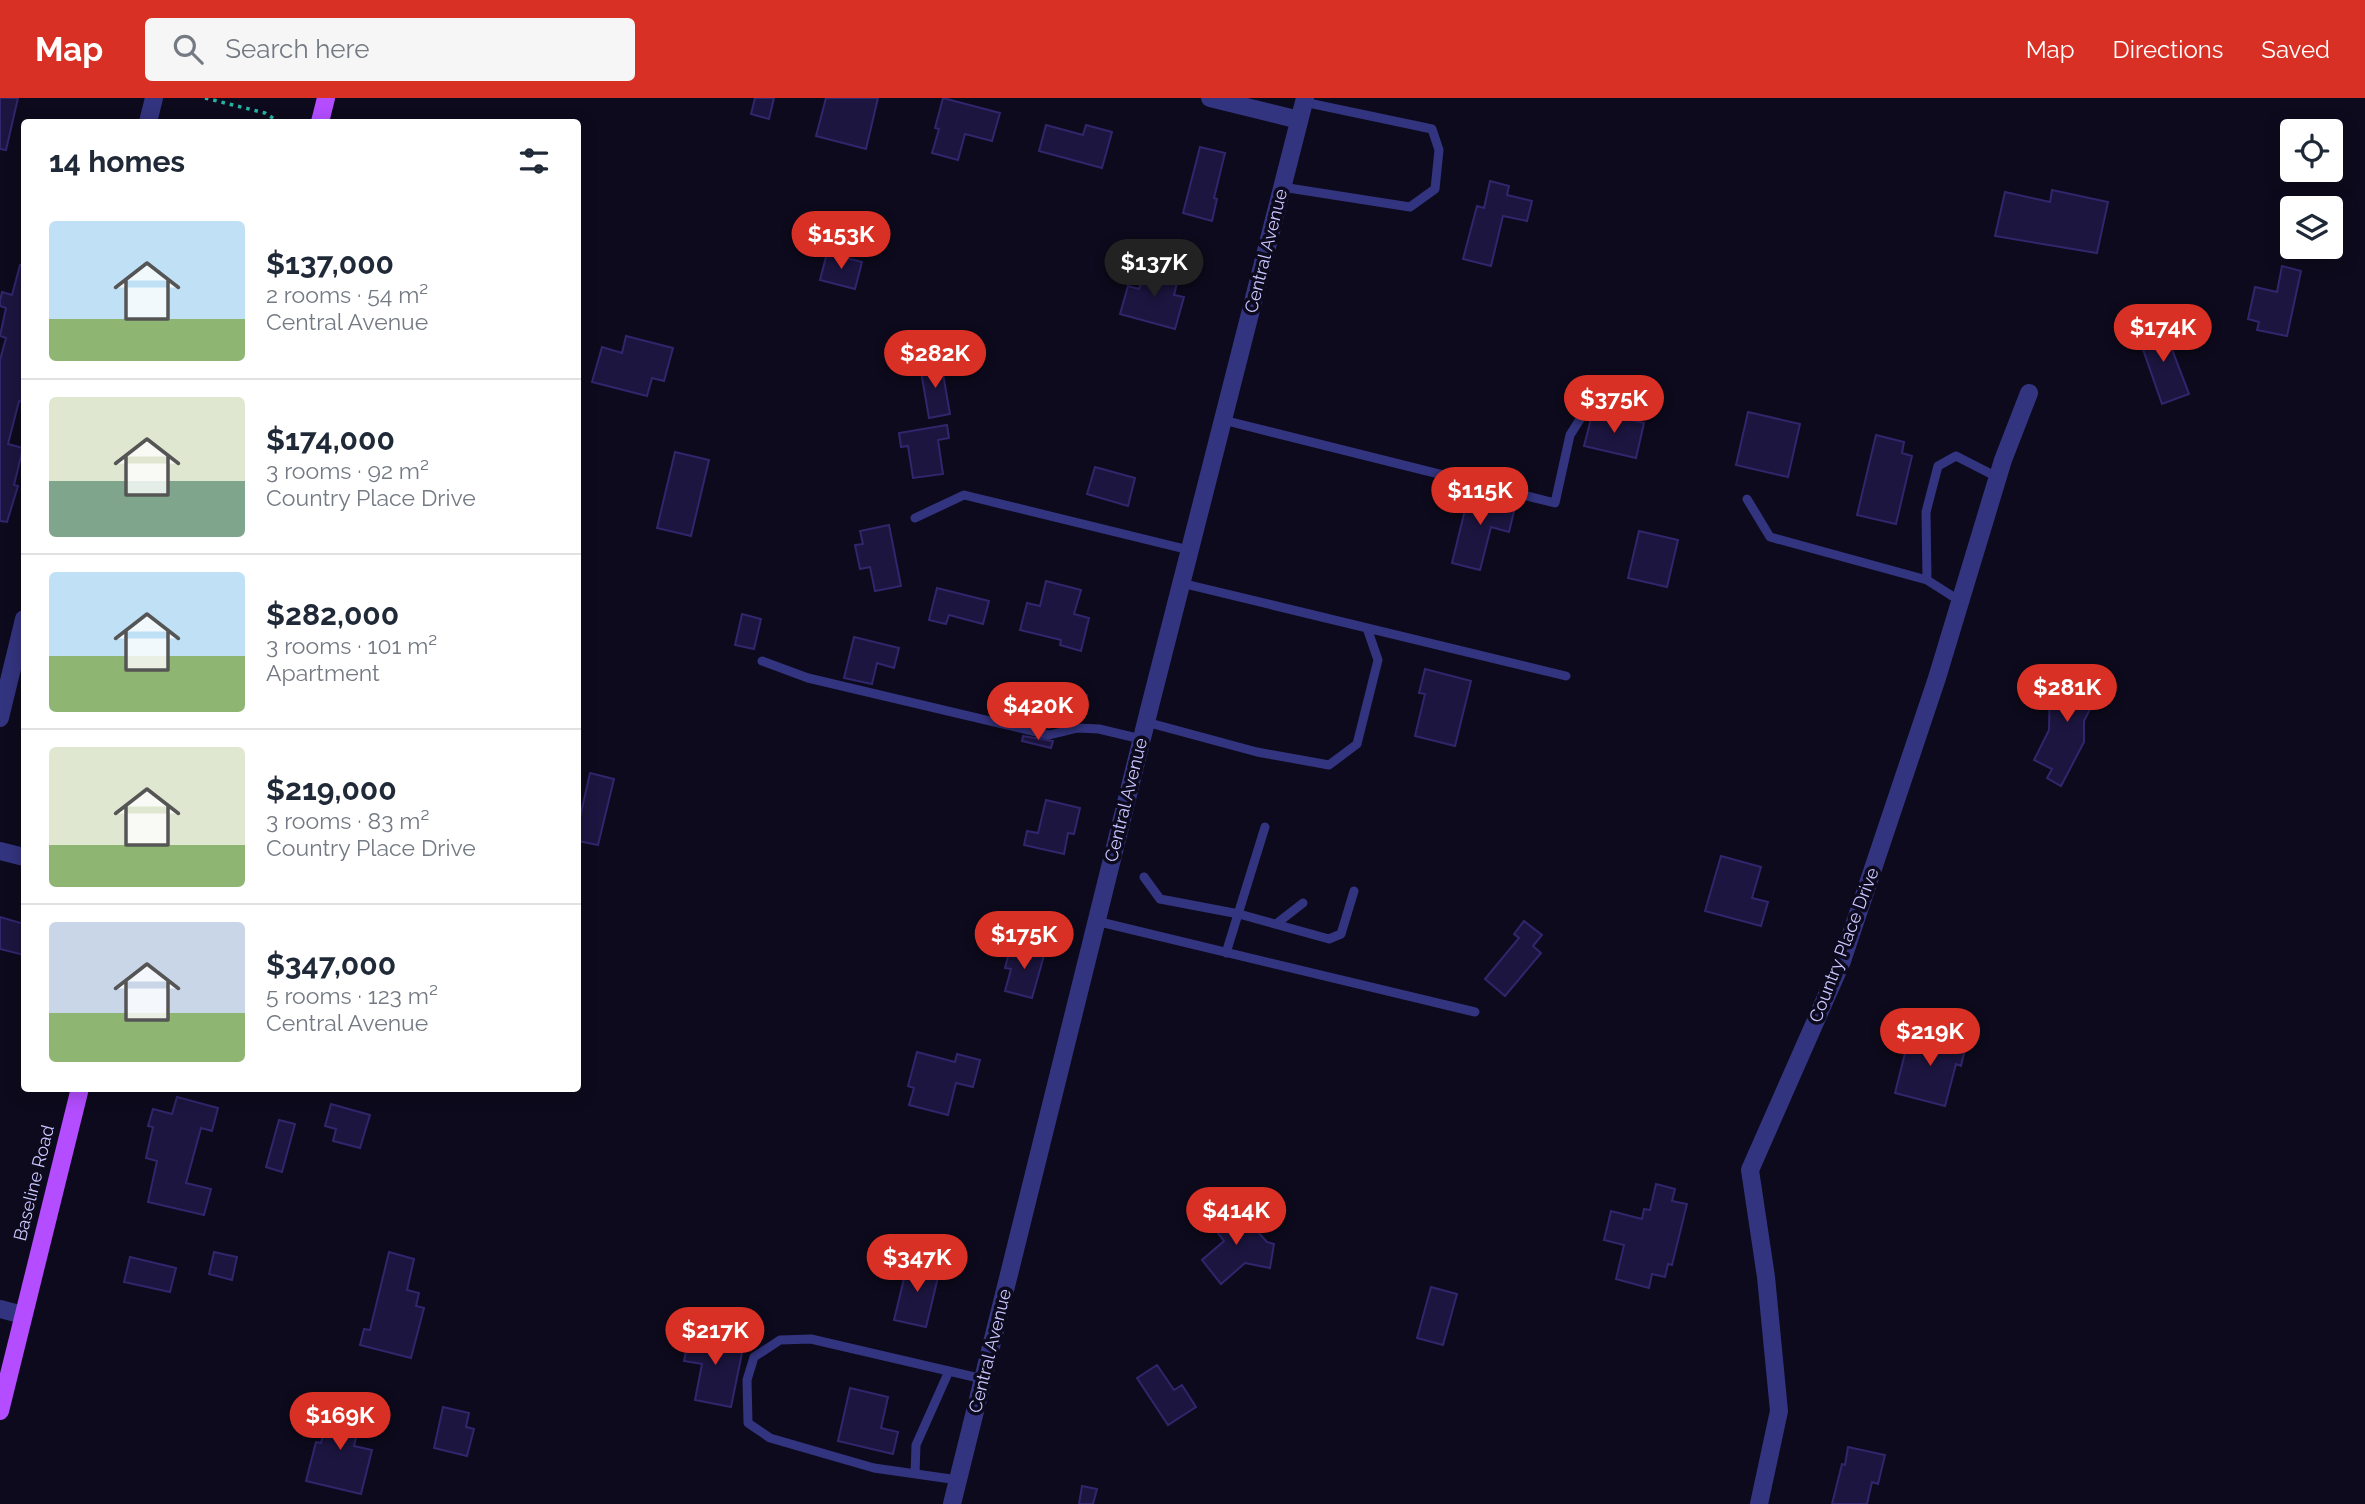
<!DOCTYPE html>
<html lang="en">
<head>
<meta charset="utf-8">
<style>
  body { margin:0; font-family:Raleway,sans-serif; background:#f6f6f7; color:#1f2937; height:100vh; display:flex; flex-direction:column; font-size:26px; white-space:nowrap }
  * { box-sizing:border-box; margin:0 }
  p { font-size:23px; color:#747a83 }
  .icon { flex:none; width:38px; height:38px; fill:none; stroke:currentColor; stroke-width:2; stroke-linecap:round; stroke-linejoin:round }
  .map { position:relative; flex:1; overflow:hidden }
  .panel { position:absolute; left:21px; top:21px; width:560px; height:973px; display:flex; flex-direction:column; background:#fff; border-radius:7px; box-shadow:0 4px 18px #0003 }
  .panel>* { flex:none }
  .buttons { position:absolute; left:2280px; top:21px; display:grid; gap:14px }
  .buttons a { display:grid; place-items:center; width:63px; height:63px; border-radius:7px; background:#fff; box-shadow:0 4px 18px #0003; font-size:35px }
  .price { position:absolute; translate:-50% -60px; padding:0 16px; border-radius:24px; background:#d93025; color:#fff; font-size:23px; line-height:46px; filter:drop-shadow(0 2px 4px #0008) }
  .price::after { content:''; position:absolute; left:50%; top:42px; width:21px; height:16px; margin-left:-10px; background:inherit; clip-path:polygon(0 0,100% 0,50% 100%) }
  .price.active { background:#222; color:#fff }
  ul { padding:0; list-style:none }
  li { display:flex; align-items:center; gap:21px; height:175px; padding:0 28px }
  li+li { border-top:2px solid #e0e1e3 }
  li span { display:grid; place-items:center; flex:none; width:196px; height:140px; border-radius:7px; color:#555 }
  li>.icon { margin-inline-start:auto }
  span .icon { width:84px; height:84px; fill:#fffc; stroke-width:1 }
  li b { font-size:30px }
  h2 { display:flex; justify-content:space-between; align-items:center; height:84px; padding:0 28px; font-size:30px }
  header { display:flex; align-items:center; gap:42px; box-sizing:border-box; height:98px; padding:0 35px; background:#d93025; color:#fff }
  header strong { font-size:33px }
  nav { display:flex; gap:38px; margin-inline-start:auto; font-size:24px }
  .search { width:490px; height:63px; background:#f6f6f7; display:flex; align-items:center; gap:18px; box-sizing:border-box; padding:0 24px; border-radius:7px; color:#747a83; font-size:26px }
  .map>svg:first-child { display:block }
</style>
</head>
<body>
<header>
<strong>Map</strong>
<div class="search"><svg class="icon" aria-label="search" viewBox="0 0 24 24"><circle cx="10" cy="10" r="6"/><path d="M15 15l6 6"/></svg>Search here</div>
<nav><a>Map</a><a>Directions</a><a>Saved</a></nav>
</header>
<div class="map">
<svg width="2365" height="1406" viewBox="0 0 2365 1406">
  <rect width="100%" height="100%" fill="#0d0a1d"/>
  <path fill="#1c153f" stroke="#30266c" stroke-width="2" d="M0,0H18L6,52L0,51Z
    M755,0H774L769,21L751,16Z
    M826,0H878L866,51L816,38Z
    M943,0L1000,15L992,43L965,36L958,62L932,55L939,31L935,30Z
    M1046,27L1083,37L1086,27L1112,34L1102,70L1039,53Z
    M1200,49L1225,55L1214,100L1217,101L1212,123L1183,115Z
    M1490,83L1509,88L1507,97L1532,103L1527,123L1503,118L1491,168L1463,161L1477,108L1484,110Z
    M2052,92L2108,104L2097,155L1995,138L2005,94L2050,104Z
    M827,155L862,164L855,191L820,182Z
    M20,167H24V304L19,303L8,346L23,350L14,387L18,388L7,424L0,423V262L6,240L0,238L6,210L0,208V203L2,194L12,197Z
    M1146,167L1179,177L1174,197L1184,199L1175,231L1120,216L1128,188L1139,191Z
    M2282,168L2301,173L2287,238L2257,232L2259,224L2248,221L2255,189L2277,194Z
    M2162,225L2189,296L2162,306L2137,234Z
    M626,238L673,250L664,283L652,280L647,298L592,284L602,249L622,255Z
    M941,264L950,316L929,320L920,268Z
    M1593,313L1644,325L1636,360L1584,348Z
    M1748,314L1800,326L1788,379L1736,367Z
    M947,327L949,340L938,342L943,376L913,380L908,348L901,349L899,335Z
    M1876,337L1904,344L1902,355L1912,358L1896,426L1857,417Z
    M675,354L709,362L691,438L657,430Z
    M1095,369L1135,380L1128,408L1087,396Z
    M1470,391L1498,398L1497,405L1515,409L1509,434L1491,429L1480,472L1452,465Z
    M889,427L901,488L875,493L870,469L860,471L855,447L863,446L860,433Z
    M1639,433L1678,442L1667,489L1628,480Z
    M1046,483L1081,492L1074,516L1089,520L1081,553L1060,547L1061,542L1020,532L1027,505L1040,508Z
    M937,490L989,503L983,526L949,517L946,526L929,522Z
    M742,516L761,521L754,551L735,547Z
    M854,539L899,550L894,570L877,565L872,586L844,580Z
    M1425,571L1471,583L1455,648L1415,638L1425,596L1419,595Z
    M2050,580H2099V609H2091L2084,623V644L2061,688L2047,680L2052,671L2034,662L2049,632Z
    M1035,585L1087,597L1081,623L1058,618L1056,628L1049,630L1026,624Z
    M1023,638L1053,643L1051,650L1022,643Z
    M590,675L614,681L598,747L578,743V728Z
    M1046,702L1080,710L1074,736L1068,735L1064,756L1024,747L1027,733L1038,735Z
    M1721,758L1761,769L1752,800L1768,804L1761,828L1705,813Z
    M0,819L24,826V857L0,851Z
    M1524,823L1542,837L1533,848L1541,855L1505,898L1485,881L1519,840L1514,836Z
    M1028,849L1045,854L1032,900L1005,893L1011,871L1005,870L1010,851L1026,855Z
    M1910,935L1943,944L1945,937L1967,943L1961,968L1956,966L1945,1008L1895,995Z
    M917,954L955,964L957,956L980,962L973,989L956,985L948,1017L909,1007L914,990L908,988Z
    M177,999L218,1010L212,1033L201,1030L186,1085L211,1091L204,1117L148,1104L157,1063L146,1060L153,1029L148,1028L153,1011L172,1016Z
    M331,1006L370,1017L360,1050L333,1043L336,1031L325,1028Z
    M279,1022L295,1026L282,1074L266,1069Z
    M1656,1086L1675,1091L1672,1103L1687,1106L1672,1167L1668,1166L1665,1179L1652,1176L1649,1190L1616,1181L1624,1147L1604,1142L1611,1113L1642,1121L1644,1111L1650,1112Z
    M1222,1107L1241,1129L1257,1133L1267,1144L1274,1146L1270,1170L1245,1165L1221,1186L1202,1162L1224,1143L1206,1120Z
    M214,1154L237,1159L232,1182L209,1176Z
    M389,1154L414,1161L407,1192L419,1195L416,1208L424,1210L411,1260L360,1247L364,1231L370,1232Z
    M130,1159L176,1170L170,1194L124,1184Z
    M908,1164L940,1171L926,1229L894,1222Z
    M1431,1189L1457,1196L1443,1247L1417,1240Z
    M690,1235L744,1245L731,1309L695,1302L702,1266L684,1263Z
    M1157,1267L1174,1292L1182,1287L1196,1309L1168,1327L1137,1280Z
    M850,1290L888,1299L881,1330L898,1334L893,1356L838,1343Z
    M331,1304L363,1311L354,1348L372,1352L361,1396L306,1383L316,1344L321,1345Z
    M443,1309L469,1315L466,1329L474,1331L467,1358L434,1350Z
    M1848,1349L1885,1357L1878,1386L1872,1384L1867,1406H1832L1842,1366L1845,1367Z
    M1082,1388L1097,1391L1093,1406H1079Z"/>
  <g fill="none" stroke-linecap="round" stroke-linejoin="round">
    <path stroke="#26b3a4" stroke-width="3.5" stroke-dasharray="3.5 5" stroke-linecap="butt" d="M205,0L265,15L279,24"/>
    <path stroke="#33347f" stroke-width="9" d="M1282,89L1410,109L1435,91L1439,52L1432,31L1304,4
      M1223,322L1555,405L1570,337L1589,307
      M1747,401L1770,439L1927,482
      M915,420L964,397L1189,452
      M1181,485L1566,578
      M1960,503L1927,482L1926,414L1938,368L1956,358L1997,379
      M762,563L808,580L1049,637L1078,630L1099,631L1141,641
      M1146,624L1257,654L1329,667L1357,646L1378,562L1367,530
      M1144,779L1160,801L1239,816L1329,841L1341,836L1354,793
      M1096,823L1475,914
      M1276,826L1303,805
      M1226,855L1265,729
      M915,1376L916,1347L949,1273
      M958,1382L874,1370L770,1340L748,1325L747,1282L754,1259L780,1242L811,1241L983,1281"/>
    <path stroke="#33347f" stroke-width="18" d="M1210,0L1299,22
      M148,24L154,0
      M0,620L24,521
      M0,753L24,759
      M0,1211L23,1217
      M952,1406L1149,612L1305,0
      M1759,1406L1779,1313L1766,1179L1750,1072L1842,863L1937,580L2003,362L2029,295"/>
    <path stroke="#b34dff" stroke-width="18" d="M320,24L326,0
      M0,1313L80,990"/>
  </g>
  <g text-anchor="middle" stroke-width="7" stroke-linejoin="round" paint-order="stroke">
    <g font-size="18" fill="#cac6ff" stroke="#0d0a1d">
      <text transform="translate(1266 153) rotate(-76)" y="6">Central Avenue</text>
      <text transform="translate(1126 702) rotate(-76)" y="6">Central Avenue</text>
      <text transform="translate(1844 847) rotate(-69)" y="6">Country Place Drive</text>
      <text transform="translate(34 1085) rotate(-76)" y="6">Baseline Road</text>
      <text transform="translate(990 1253) rotate(-76)" y="6">Central Avenue</text>
    </g>
  </g>
</svg>
<div class="buttons">
<a><svg class="icon" aria-label="locate" viewBox="0 0 24 24"><circle cx="12" cy="12" r="6"/><path d="M12 2v4M12 18v4M2 12h4M18 12h4"/></svg></a>
<a><svg class="icon" aria-label="layers" viewBox="0 0 24 24"><path d="M12 4l9 5-9 5-9-5zM3 14l9 5 9-5"/></svg></a>
</div>
<b class="price" style="left:841px;top:173px">$153K</b>
<b class="price active" style="left:1154px;top:201px">$137K</b>
<b class="price" style="left:2163px;top:266px">$174K</b>
<b class="price" style="left:935px;top:292px">$282K</b>
<b class="price" style="left:1614px;top:337px">$375K</b>
<b class="price" style="left:1480px;top:429px">$115K</b>
<b class="price" style="left:2067px;top:626px">$281K</b>
<b class="price" style="left:1038px;top:644px">$420K</b>
<b class="price" style="left:1024px;top:873px">$175K</b>
<b class="price" style="left:1930px;top:970px">$219K</b>
<b class="price" style="left:1236px;top:1149px">$414K</b>
<b class="price" style="left:917px;top:1196px">$347K</b>
<b class="price" style="left:715px;top:1269px">$217K</b>
<b class="price" style="left:340px;top:1354px">$169K</b>
<section class="panel">
<h2>14 homes<svg class="icon" aria-label="filters" viewBox="0 0 24 24"><path d="M4 7h16M4 17h16"/><circle cx="9" cy="7" r="2"/><circle cx="15" cy="17" r="2"/></svg></h2>
<ul>
<li><span style="background:linear-gradient(#bfe0f5 70%,#8fb573 0)"><svg class="icon" aria-label="home" viewBox="0 0 24 24"><path d="M3 11l9-7 9 7M6 9v11h12V9"/></svg></span><div><b>$137,000</b><p>2 rooms · 54 m²</p><p>Central Avenue</p></div></li>
<li><span style="background:linear-gradient(#dfe7d0 60%,#7fa58c 0)"><svg class="icon" aria-label="home" viewBox="0 0 24 24"><path d="M3 11l9-7 9 7M6 9v11h12V9"/></svg></span><div><b>$174,000</b><p>3 rooms · 92 m²</p><p>Country Place Drive</p></div></li>
<li><span style="background:linear-gradient(#bfe0f5 60%,#8fb573 0)"><svg class="icon" aria-label="home" viewBox="0 0 24 24"><path d="M3 11l9-7 9 7M6 9v11h12V9"/></svg></span><div><b>$282,000</b><p>3 rooms · 101 m²</p><p>Apartment</p></div></li>
<li><span style="background:linear-gradient(#dfe7d0 70%,#8fb573 0)"><svg class="icon" aria-label="home" viewBox="0 0 24 24"><path d="M3 11l9-7 9 7M6 9v11h12V9"/></svg></span><div><b>$219,000</b><p>3 rooms · 83 m²</p><p>Country Place Drive</p></div></li>
<li><span style="background:linear-gradient(#c9d6e8 65%,#8fb573 0)"><svg class="icon" aria-label="home" viewBox="0 0 24 24"><path d="M3 11l9-7 9 7M6 9v11h12V9"/></svg></span><div><b>$347,000</b><p>5 rooms · 123 m²</p><p>Central Avenue</p></div></li>
</ul>
</section>
</div>
</body>
</html>
